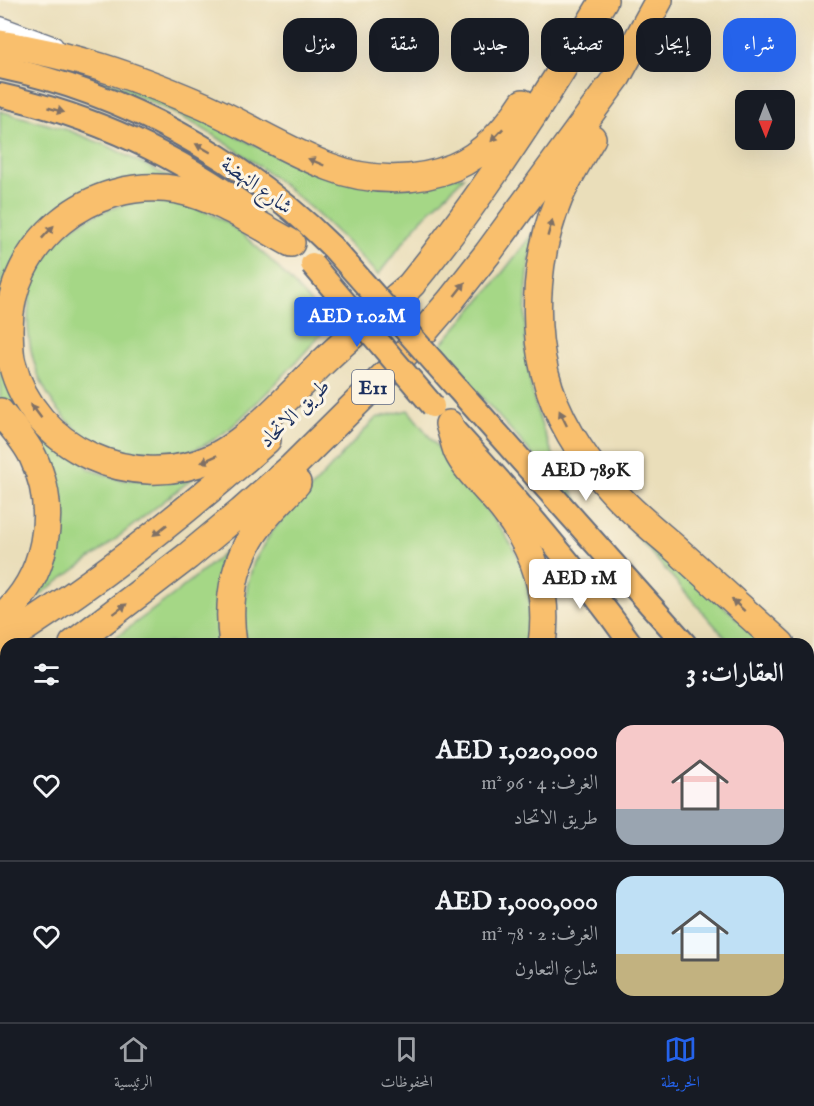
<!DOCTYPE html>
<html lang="ar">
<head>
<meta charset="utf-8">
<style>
  body { margin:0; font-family:"IM FELL English",Amiri,serif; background:#242831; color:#f1f3f6; direction:rtl; height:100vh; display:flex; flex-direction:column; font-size:22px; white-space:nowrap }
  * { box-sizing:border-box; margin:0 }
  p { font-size:20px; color:#9ea1a6 }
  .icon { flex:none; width:33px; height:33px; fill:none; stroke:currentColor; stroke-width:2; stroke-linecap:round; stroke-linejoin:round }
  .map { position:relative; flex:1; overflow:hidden; direction:ltr }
  .sheet { position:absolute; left:0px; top:638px; width:814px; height:386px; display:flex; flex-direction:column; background:#171b24; border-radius:18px 18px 0 0; box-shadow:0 6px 24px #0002; direction:rtl }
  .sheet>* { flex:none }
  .hud { position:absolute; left:18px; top:18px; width:778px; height:54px; direction:rtl; display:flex; gap:12px }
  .needle { width:39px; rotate:179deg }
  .tools { position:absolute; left:735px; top:90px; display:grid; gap:12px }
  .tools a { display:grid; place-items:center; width:60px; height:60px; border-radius:12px; background:#171b24; box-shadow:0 6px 24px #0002; font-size:30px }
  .price { position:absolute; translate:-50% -51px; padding:0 14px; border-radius:6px; background:#fff; color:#222; font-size:20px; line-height:39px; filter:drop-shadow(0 2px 3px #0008) }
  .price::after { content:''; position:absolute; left:50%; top:36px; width:18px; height:14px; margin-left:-9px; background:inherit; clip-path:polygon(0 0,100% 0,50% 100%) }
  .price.on { background:#2563eb; color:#fff }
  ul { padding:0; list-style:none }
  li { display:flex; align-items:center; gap:18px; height:150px; padding:0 30px }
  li+li { border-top:2px solid #363941 }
  li span { display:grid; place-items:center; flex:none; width:168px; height:120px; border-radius:18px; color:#555 }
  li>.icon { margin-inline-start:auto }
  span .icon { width:72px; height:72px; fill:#fffc; stroke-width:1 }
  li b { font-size:26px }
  h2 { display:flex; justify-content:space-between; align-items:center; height:72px; padding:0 30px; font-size:26px }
  .pill { padding:0 21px; border-radius:18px; background:#171b24; box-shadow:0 6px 24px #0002; font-size:21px; line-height:54px }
  .pill.on { background:#2563eb; color:#fff }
  .tab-bar { display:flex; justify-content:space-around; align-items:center; height:84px; border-top:2px solid #363941; background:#171b24; font-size:16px; color:#9ea1a6 }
  .tab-bar a { display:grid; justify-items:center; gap:3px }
  .tab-bar .on { color:#2563eb }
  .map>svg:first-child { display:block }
</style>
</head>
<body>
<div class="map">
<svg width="814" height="1022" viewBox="0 0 814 1022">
  <rect width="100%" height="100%" fill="#fcf5e5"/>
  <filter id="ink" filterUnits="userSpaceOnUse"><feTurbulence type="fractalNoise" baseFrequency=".0167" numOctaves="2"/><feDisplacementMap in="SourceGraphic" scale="12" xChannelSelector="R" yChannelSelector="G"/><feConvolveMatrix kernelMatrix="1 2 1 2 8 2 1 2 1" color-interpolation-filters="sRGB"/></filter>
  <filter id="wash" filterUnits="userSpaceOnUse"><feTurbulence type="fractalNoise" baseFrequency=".008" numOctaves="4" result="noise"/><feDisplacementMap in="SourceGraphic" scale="24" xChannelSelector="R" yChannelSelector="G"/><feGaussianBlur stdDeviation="1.35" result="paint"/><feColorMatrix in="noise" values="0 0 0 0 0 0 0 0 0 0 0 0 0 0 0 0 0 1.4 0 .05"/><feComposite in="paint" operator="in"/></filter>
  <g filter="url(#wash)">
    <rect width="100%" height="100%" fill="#eadeba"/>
    <path fill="#a5d786" stroke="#608372" stroke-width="1.5" d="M81,74L150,94L298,166L464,177L419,222L378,275C315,206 243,145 158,105C133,94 106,84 81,74Z
      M0,111L68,130L110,147L173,179L75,198L0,331Z
      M137,201C162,202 186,203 209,213C250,231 299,291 330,324C305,352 280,381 252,407C239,420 227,433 210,442C103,501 0,386 35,276C44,256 59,236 78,224C97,212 116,207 137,201Z
      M534,232C515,345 524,420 588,517L438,348L490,289Z
      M0,332L1,348L89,469L121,480L193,478L98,553L34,599L56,542L0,399Z
      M408,410C434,442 460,474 485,508C499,526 514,545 522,566C531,589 533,620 527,643L247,644L244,631V606L248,583L254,562L272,531L376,418Z
      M635,527L765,643H730L631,530Z
      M232,548L223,643L107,644L177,592L228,550Z
      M808,683L814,688V752L809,745Z
      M6,984V1017H153L157,1022H0V987Z"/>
  </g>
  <g filter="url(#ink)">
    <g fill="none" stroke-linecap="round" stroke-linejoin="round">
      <defs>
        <path id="minor" d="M0,26L54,46
          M0,884L6,881"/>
        <path id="major" d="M0,67C124,93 243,158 332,247
          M0,95C93,116 176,154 253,211
          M457,388L685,644
          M452,428C515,497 576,567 631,644
          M808,789L814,797
          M808,891L814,923
          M0,927L6,924
          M808,1003L814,972
          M213,1017L217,1022"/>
        <path id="highway" d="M0,44C73,55 131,75 199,104C244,123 284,150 330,167C368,182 416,183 454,167C483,155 507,128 523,103
          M592,138C580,158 568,177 559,198C537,251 531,317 545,373C555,415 581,456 609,487C629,510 653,529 676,549C711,581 746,612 781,644
          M291,243C256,224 218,198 178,190C91,175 8,242 9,331C10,342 9,353 12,363C33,450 134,493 212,458C249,441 291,393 321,364C350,336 381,310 412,284
          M400,298C477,205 543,104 604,0
          M0,412C12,427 25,440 33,457C59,511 47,579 0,618
          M449,424C452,433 454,442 457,451C467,473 492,493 506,513C536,553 549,594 542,644
          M0,644C95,584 184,514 267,440
          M73,644L188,556L241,512L292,467L398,362L451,300L488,253L617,77L659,0
          M233,644C226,598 235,553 266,517C276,505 287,495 297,483
          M808,668L814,673
          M0,691L6,687
          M483,1017L488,1022"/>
      </defs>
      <use href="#minor" stroke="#636c7e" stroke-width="21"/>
      <use href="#major" stroke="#636c7e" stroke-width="26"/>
      <use href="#highway" stroke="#636c7e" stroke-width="30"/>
      <path stroke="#636c7e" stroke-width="2" stroke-dasharray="4.5 4.5" stroke-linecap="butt" d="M0,985L6,995
        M19,1017L22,1022
        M157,1017L161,1022"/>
      <use href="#minor" stroke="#fff" stroke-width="18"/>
      <use href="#major" stroke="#f9bf6d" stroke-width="22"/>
      <use href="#highway" stroke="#f9bf6d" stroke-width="27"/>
      <defs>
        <path id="major-bridge" d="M332,247L457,388
          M312,264L433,406"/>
      </defs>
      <use href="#major-bridge" stroke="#636c7e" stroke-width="26" stroke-linecap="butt"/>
      <use href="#major-bridge" stroke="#f9bf6d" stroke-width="22"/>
    </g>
    <defs><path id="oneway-solid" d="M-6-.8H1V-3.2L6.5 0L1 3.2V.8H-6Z" transform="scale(1.5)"/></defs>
    <g fill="#7f7065">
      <use href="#oneway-solid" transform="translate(56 110) rotate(17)"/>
      <use href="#oneway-solid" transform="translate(497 135) rotate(133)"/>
      <use href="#oneway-solid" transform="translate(203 148) rotate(-150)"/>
      <use href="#oneway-solid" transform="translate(316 162) rotate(-157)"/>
      <use href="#oneway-solid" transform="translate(550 228) rotate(-74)"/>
      <use href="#oneway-solid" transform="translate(48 232) rotate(-47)"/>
      <use href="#oneway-solid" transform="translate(460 289) rotate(-52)"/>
      <use href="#oneway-solid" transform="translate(36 411) rotate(-127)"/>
      <use href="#oneway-solid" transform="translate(563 418) rotate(-116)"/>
      <use href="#oneway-solid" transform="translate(209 459) rotate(156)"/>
      <use href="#oneway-solid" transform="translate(160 530) rotate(142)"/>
      <use href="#oneway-solid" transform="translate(738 605) rotate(-138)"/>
      <use href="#oneway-solid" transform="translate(120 609) rotate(-37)"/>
    </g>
  </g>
  <g text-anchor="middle" stroke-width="6" stroke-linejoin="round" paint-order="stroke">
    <rect fill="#fcf5e5" stroke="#5e6a86" stroke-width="1.5" x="352" y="370" width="42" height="34" rx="4.5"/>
    <g font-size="20" font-weight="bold" fill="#1b2f5e">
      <text x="373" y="394">E11</text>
    </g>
    <g font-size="21" fill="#1b2f5e" stroke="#fcf5e5">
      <text transform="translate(257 185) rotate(36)" y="7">شارع النهضة</text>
      <text transform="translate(294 413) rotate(-44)" y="7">طريق الاتحاد</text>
    </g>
  </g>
</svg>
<div class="tools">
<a><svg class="needle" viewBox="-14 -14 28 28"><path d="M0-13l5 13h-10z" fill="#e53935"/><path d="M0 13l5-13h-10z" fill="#9ea1a6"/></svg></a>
</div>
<b class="price on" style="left:357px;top:348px">AED 1.02M</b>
<b class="price" style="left:586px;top:502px">AED 789K</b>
<b class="price" style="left:580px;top:610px">AED 1M</b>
<div class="hud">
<a class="pill on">شراء</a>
<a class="pill">إيجار</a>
<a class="pill">تصفية</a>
<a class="pill">جديد</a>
<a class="pill">شقة</a>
<a class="pill">منزل</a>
</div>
<section class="sheet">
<h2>العقارات: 3<svg class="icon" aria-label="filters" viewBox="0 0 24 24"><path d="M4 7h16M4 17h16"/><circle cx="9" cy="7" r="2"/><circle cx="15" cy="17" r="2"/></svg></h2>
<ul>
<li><span style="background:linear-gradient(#f6c9c9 70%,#9aa5b1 0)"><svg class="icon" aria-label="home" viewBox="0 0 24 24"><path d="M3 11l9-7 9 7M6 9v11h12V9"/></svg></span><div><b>AED 1,020,000</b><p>الغرف: 4 · 96 m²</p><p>طريق الاتحاد</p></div><svg class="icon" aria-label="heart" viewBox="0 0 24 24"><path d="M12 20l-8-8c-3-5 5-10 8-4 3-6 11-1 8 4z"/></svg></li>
<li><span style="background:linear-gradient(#bfe0f5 65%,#c2b280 0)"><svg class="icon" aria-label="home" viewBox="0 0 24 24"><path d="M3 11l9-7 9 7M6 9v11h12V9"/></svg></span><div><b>AED 1,000,000</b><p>الغرف: 2 · 78 m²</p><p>شارع التعاون</p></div><svg class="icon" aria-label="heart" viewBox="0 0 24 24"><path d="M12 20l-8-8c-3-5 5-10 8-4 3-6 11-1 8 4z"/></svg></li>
</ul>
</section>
</div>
<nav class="tab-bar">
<a class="on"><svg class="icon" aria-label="map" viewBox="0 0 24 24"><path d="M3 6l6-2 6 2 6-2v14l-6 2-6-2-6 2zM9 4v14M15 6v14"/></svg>الخريطة</a>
<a><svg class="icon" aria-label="saved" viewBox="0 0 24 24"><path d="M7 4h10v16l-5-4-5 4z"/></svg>المحفوظات</a>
<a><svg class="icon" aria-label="home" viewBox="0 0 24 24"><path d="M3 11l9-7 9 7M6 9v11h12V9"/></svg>الرئيسية</a>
</nav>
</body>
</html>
